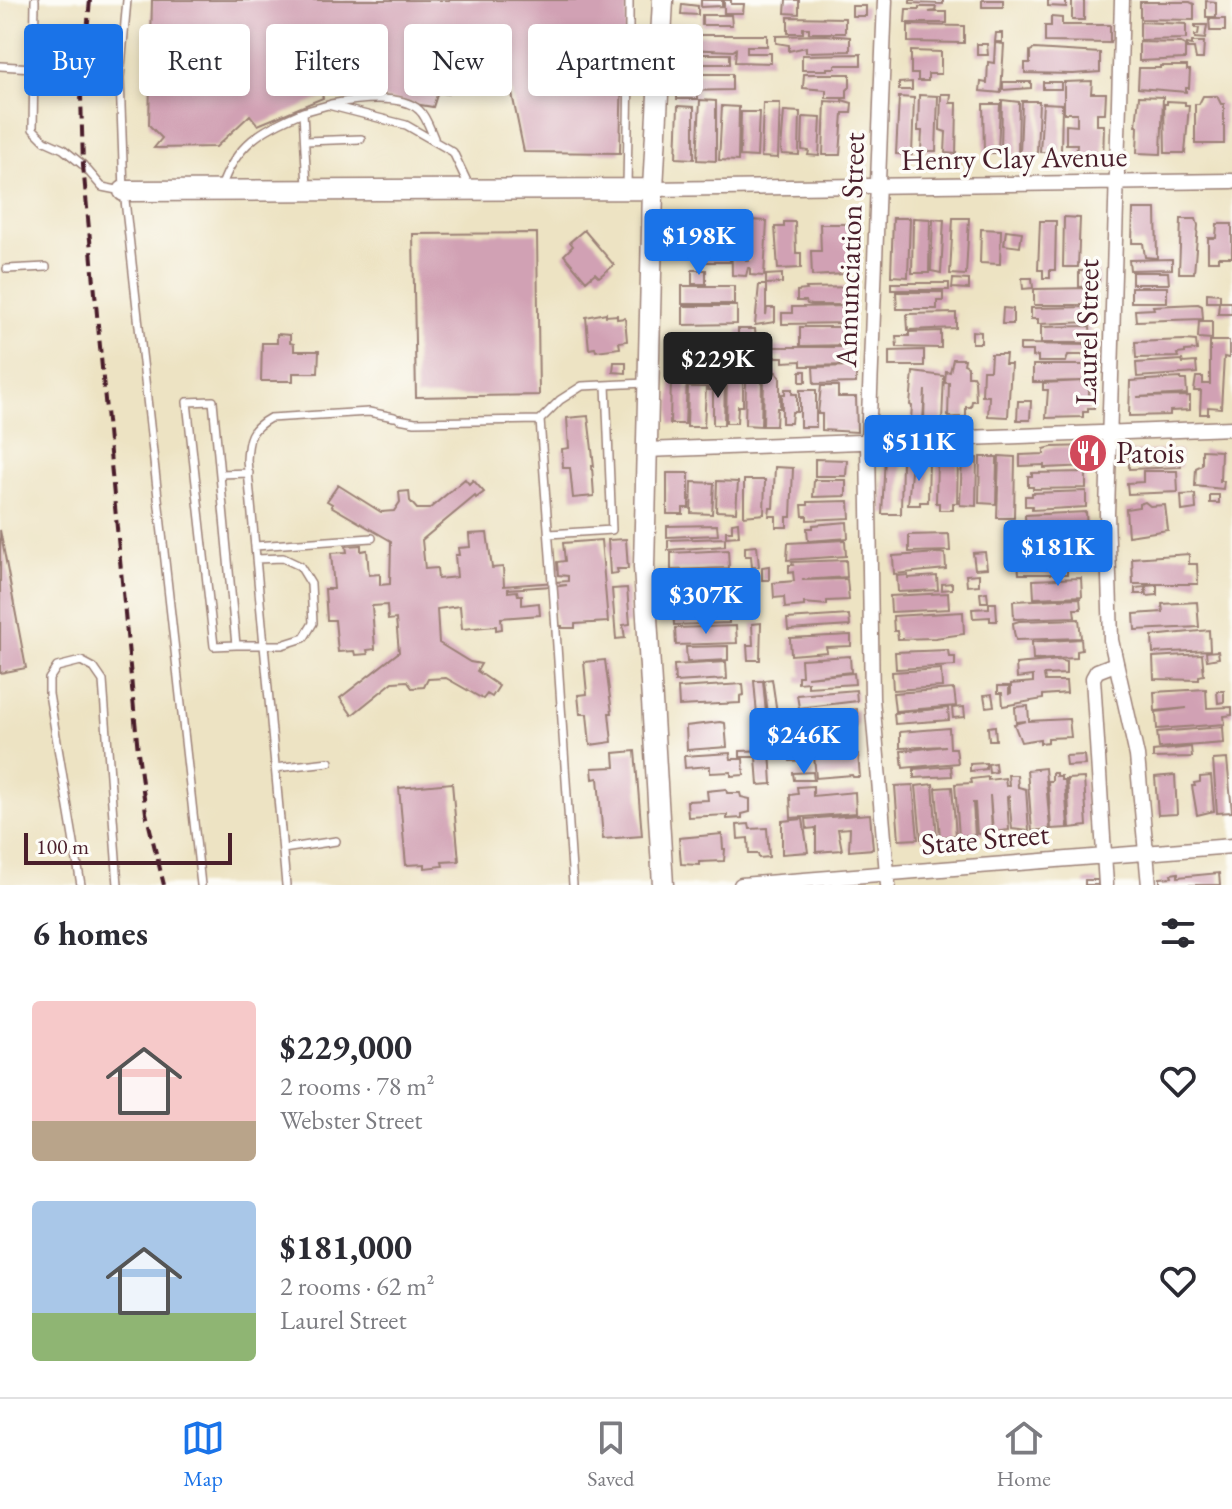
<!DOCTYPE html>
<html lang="en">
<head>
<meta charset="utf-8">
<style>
  body { margin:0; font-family:"EB Garamond",serif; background:#f7f7f7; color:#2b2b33; height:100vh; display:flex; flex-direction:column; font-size:30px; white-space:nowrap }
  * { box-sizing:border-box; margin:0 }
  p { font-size:26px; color:#7c7c81 }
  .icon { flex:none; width:44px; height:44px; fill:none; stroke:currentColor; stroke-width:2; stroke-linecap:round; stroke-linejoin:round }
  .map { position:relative; height:885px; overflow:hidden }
  .drawer { display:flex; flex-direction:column; background:#fff; flex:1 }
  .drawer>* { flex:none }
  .hud { position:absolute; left:24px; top:24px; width:800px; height:72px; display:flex; gap:16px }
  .scale { position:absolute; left:24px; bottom:20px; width:208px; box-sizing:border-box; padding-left:8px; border:4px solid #4a1f2b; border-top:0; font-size:22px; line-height:28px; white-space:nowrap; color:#4a1f2b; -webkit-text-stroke:6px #fdfcf7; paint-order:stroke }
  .price { position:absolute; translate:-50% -68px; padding:0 18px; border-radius:8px; background:#1a73e8; color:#fff; font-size:26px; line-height:52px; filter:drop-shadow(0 2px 4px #0008) }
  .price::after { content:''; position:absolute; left:50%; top:48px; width:24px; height:18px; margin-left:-12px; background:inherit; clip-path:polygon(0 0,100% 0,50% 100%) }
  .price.selected { background:#222; color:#fff }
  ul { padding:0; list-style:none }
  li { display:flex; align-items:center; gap:24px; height:200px; padding:0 32px }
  li span { display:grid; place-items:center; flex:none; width:224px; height:160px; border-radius:8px; color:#555 }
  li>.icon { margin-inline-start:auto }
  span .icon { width:96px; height:96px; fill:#fffc; stroke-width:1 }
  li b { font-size:34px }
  h2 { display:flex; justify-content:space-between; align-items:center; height:96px; padding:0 32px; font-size:34px }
  .pill { padding:0 28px; border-radius:8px; background:#fff; box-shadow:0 4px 12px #0003; font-size:28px; line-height:72px }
  .pill.selected { background:#1a73e8; color:#fff }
  .dock { display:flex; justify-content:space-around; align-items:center; height:112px; border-top:2px solid #e1e1e2; background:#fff; font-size:22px; color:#7c7c81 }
  .dock a { display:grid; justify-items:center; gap:4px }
  .dock .selected { color:#1a73e8 }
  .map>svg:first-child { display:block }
</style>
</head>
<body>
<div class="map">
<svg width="1232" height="885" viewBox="0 0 1232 885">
  <rect width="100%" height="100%" fill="#fdfcf7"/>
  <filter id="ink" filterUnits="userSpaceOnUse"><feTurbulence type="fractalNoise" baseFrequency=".0125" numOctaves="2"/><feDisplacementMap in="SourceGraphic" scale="16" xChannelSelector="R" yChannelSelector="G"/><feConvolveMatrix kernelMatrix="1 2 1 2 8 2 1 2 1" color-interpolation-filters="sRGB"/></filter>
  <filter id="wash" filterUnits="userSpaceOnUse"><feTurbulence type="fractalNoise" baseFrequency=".006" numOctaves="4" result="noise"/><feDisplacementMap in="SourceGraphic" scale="32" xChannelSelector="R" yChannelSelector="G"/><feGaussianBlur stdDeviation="1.8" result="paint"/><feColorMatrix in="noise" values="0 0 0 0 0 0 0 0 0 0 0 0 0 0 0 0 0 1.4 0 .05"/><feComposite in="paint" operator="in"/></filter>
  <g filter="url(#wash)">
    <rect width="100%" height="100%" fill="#ede3c3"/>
    <g id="blocks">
      <path fill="#d1a1b4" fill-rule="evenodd" d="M152,0H627L626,35L633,37L632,69H622L620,153L524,152L510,84L492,87L455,76L448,94L438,92L433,107L367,96V84L320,87L323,98L258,125L250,115L216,147L154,148L162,138L149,125Z
        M701,0H722V6L701,7Z
        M724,0H731V4H744L743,13H724Z
        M786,0H799V14L785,13Z
        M910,0H943V4L910,3Z
        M982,0H1003V7H982Z
        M1048,0H1066V7L1048,6Z
        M1072,0H1084V20H1072Z
        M1206,1L1216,2V17H1206Z
        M1140,2H1190L1194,4V20L1140,19Z
        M682,4L698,6V15L681,14Z
        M852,6H866V16H852Z
        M919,7H936L935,11L929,12H947V23H905L906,9H919Z
        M702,15H731L732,25H702Z
        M788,17L845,18V33H809V28H803V33H788Z
        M1051,17L1062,18V25H1110V43L1045,42V26H1051Z
        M1209,19H1225V31H1210Z
        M1140,22L1186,24V39L1140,40Z
        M908,25L964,26V43L908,42Z
        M1195,25H1207L1205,39L1195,38V35H1198L1199,28H1195Z
        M996,33H1002V42H995Z
        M688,35H767V46H747V53H771V63L735,62L736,49L733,51L687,49Z
        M826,35L850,37V51L806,52V47L789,51V45L776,43V36Z
        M1139,42L1181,43L1185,45V59L1139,61Z
        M1192,42H1204L1203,59H1196L1194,48H1187V44L1192,45Z
        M995,43L1004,44L1001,93L980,91L981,82L987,83L988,62L994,63Z
        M977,44H987L988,55H977Z
        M1034,49L1100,53V72L1073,74L1025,73V63H1030V51Z
        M911,51L941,52V74H928V81H918V74H911Z
        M684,54H730V64H684Z
        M861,54V65H835V68H827V70H802V55Z
        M1160,66H1187V70H1190L1189,88H1186V92L1138,88L1139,68H1160Z
        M683,74H732V90L683,91Z
        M804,74H850V87L847,90V98H826V90L803,88Z
        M1092,81L1091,93H1106L1105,113H1097V125H1104L1103,163L1076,162L1077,144H1066V125L1077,126V113H1064V82Z
        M912,82V90H899V83Z
        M1003,82H1031V88L1003,90Z
        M1043,82H1061V89H1043Z
        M677,92H698V99H677Z
        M941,94H951L950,103H957L956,154L945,153L946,132L940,130Z
        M919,95L938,96L936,151H921L922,131H918Z
        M1139,96L1163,97L1161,154L1137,153L1138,126H1136Z
        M1203,96H1217L1221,104H1224V144H1195V104H1199Z
        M899,97L914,98L912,155L896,154Z
        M700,100L716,101V161L697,160Z
        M842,100L852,103L851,113H843L840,155H823L825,101L842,102Z
        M1002,100L1019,102L1018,154H1001Z
        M1022,101H1039L1037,154H1020Z
        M1167,101L1185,102V105H1189L1185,153H1165L1164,104H1167Z
        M763,103H780L778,158L761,157Z
        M1043,103L1062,104L1061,152H1040Z
        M983,104H1000L998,153H984Z
        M678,106L694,107V159L676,158Z
        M722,106L739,107L738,161L719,160Z
        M784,111L800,112L799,155L782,154L781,150Z
        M741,112H759L757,157L740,156Z
        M803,117L821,118L819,156L808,155L809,151L802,150Z
        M1133,209H1156L1157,258L1145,257L1143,243H1132Z
        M674,215L691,216V255H673Z
        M1064,217L1080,218L1078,267H1063Z
        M893,218H910L908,277L891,276Z
        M913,218L930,219L929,273H912Z
        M953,218H969L966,275L950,274Z
        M731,219L767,221L764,276L750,275V268H748L746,276L732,275ZM747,227H750L749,261H746Z
        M933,219L944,220L941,273L931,271Z
        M1181,219H1196L1198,225L1194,273H1179Z
        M1040,221H1056L1055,270H1050V278H1043V270H1038Z
        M784,222H795L796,253H801V268L778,269L775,227H784Z
        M820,224H848L849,265H844V274L812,276L811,251H821Z
        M1217,224H1232V257H1218V261H1208V238H1216Z
        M981,229L1001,230L1000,264L980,263Z
        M584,230L614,265L599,277L595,273L586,281L564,255L573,246L570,242Z
        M702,230H718V233H728L730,262H703L706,239H702Z
        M1006,230L1022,232L1020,247L1004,245Z
        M537,233L539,395L416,397L413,234Z
        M1172,259V269L1130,270L1129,260Z
        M692,270H706V284H692Z
        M1079,271H1099V286L1079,287Z
        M1132,272H1168L1169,284H1132Z
        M782,274V283L766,284V275Z
        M1022,278H1032L1033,288L1023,289Z
        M953,279L969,280V289L952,288Z
        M891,283H949V290H891Z
        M759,285H766V315L767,308H775V322L755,325Z
        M682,286H734V304H682Z
        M855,287V305H811L807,304L806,301H797V291L807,290L806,288Z
        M1131,287H1167V302H1131Z
        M1091,288L1092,305H1034V289Z
        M896,292H943V301H937V309H897Z
        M1207,293L1220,294V302H1207Z
        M1219,302H1232V314H1218Z
        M1198,304L1202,306L1203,319L1136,321L1135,310L1154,309L1153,306Z
        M683,306H737V324L683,325Z
        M851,306V323L782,324V313H792V307Z
        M1092,307V322L1038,324V319H1031V308Z
        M1003,308L1013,309V324H1002Z
        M606,313V316L617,315V319L625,318L627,341L619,342L620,348L596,351L595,348L589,349L586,317Z
        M956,313V328L908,330L907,314Z
        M1199,321H1212V339L1198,338Z
        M1090,326L1091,343H1041V327Z
        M800,327H852V345L800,346Z
        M738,329H755L756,342H738Z
        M941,331V348L897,347L896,336H909V332Z
        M972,331L981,332V343H972Z
        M277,334L290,335V343L294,344V351H319L318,373H293V381H261L262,343H277Z
        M1185,340L1196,341L1197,350L1185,351V353L1177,354L1178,357L1136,358L1135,342Z
        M1210,341H1229V358L1224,357L1221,408L1208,407V414H1200L1201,391H1194L1196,377H1203V384H1210Z
        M683,343H733L734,360L683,361Z
        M1020,344L1089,345V355H1068L1066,362H1038V356L1033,357V351H1020Z
        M773,347H850V365L801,366V361L783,362V357H773Z
        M924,350V366H889V351Z
        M991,354H1006L1005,364H1011L1008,417L988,416L989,396H982L983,370H990Z
        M953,359H965L964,364L968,366V376H973L975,380L976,401H972L971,407H966V417H948L949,383H945L946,371L950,372Z
        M1182,360L1183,363L1196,362L1197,373L1137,377L1136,363Z
        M614,362H626V373L613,372Z
        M729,365V373H707V366Z
        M1033,365H1089V398L1094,397V408H1088V412H1083V417L1046,418L1048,390H1043V383L1084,381L1033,382Z
        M691,366H704V373H691Z
        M856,366V383L814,384L813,367Z
        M800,371H806V382H800Z
        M772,372H776L780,378V408H777L776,426H763L764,377H772Z
        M913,372L944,376L942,421H924L925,390L923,420L911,419L912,406L910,405Z
        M727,376H743V406H738L737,423H726Z
        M671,378H687L685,424H670Z
        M1181,378V380H1186L1187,394L1137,397L1190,396V410L1170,411V415L1129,416L1130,381Z
        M708,379H725L724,425H713V390H708Z
        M746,380H762L761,426L745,425Z
        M821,386H838V397H856L857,432L822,430V414H818Z
        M688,387H706L704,427H687Z
        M785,389H792V394H797V412H792L791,423H782V394H785Z
        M800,390H816V427H800Z
        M1018,401H1031L1030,420H1017Z
        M588,416L594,466H592L594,496L573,498L570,468H563L562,449L569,448L567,418Z
        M1090,446L1091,466L1044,468V465L1020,466V455L1044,454V449L1052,447Z
        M1176,450L1180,451L1181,467L1129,469V452Z
        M1202,450L1221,451L1220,481H1224L1223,489L1195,486L1196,468L1202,465Z
        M999,456L1015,457L1014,518H997Z
        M885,457L902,458L901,514H882Z
        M980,457H997L996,504L979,503Z
        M962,458H977L976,506L960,505Z
        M815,459L847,460L846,476H815Z
        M937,459H958L957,503H953V510H939V503H936Z
        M912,461H929L928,502H920V505H908Z
        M775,467L793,468L791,517H787V527H776V516H769L770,508H773Z
        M1143,471H1177L1178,492L1128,494L1127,483L1143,482Z
        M1086,472V488L1033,489V487H1028V476H1032V473Z
        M667,473H689V508H683V514H667Z
        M465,479L469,484L473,480L484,492L476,498L475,496L422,540L425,569L437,568L438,579L457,577L455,555H459L458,548L470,547L469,534L487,533L492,568L503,567L504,586L568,581V576L558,575L557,562L565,561L563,543L601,540L608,622L575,624V628H562V626H556L553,587L567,585L508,589V592L517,591L518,595H522V605L539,603L540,615L501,618L502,629L496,630V626L462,629L460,606L437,609L439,643L470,662L481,664L477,671L499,686L492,697L487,694L483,699L446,678L428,679L424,687L412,688L407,681L393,682L352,715L340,698L399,652L396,619L388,620L387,605L372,606L375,649L367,650L368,654L355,655L354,651L338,652L335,620H327L325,589H334L331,553L347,552L346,546L361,545V551L367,550L369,575L380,574V585L390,584L391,541L331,506L332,504L327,501L338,485L381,512L394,511L400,502L399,492L409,491L410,501L417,509H429Z
        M744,480H765L764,514L744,516Z
        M814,480H846V496L813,497Z
        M717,481L738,482L736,512L716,511Z
        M692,482L714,483L712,514L691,513Z
        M1086,491V507L1032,510V506H1025V496H1032V493Z
        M1195,494L1196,509L1182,511L1181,495Z
        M1210,495H1219V503H1210Z
        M849,501L850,518L807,520V516H803L802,505H808V502Z
        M1145,502L1150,506L1165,505L1168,530L1128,536L1126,509L1139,507V504Z
        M1086,512L1087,529L1026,532L1025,515Z
        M738,522L739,536L726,537V531H732V523Z
        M847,522L848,538L808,541L807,528H813V525Z
        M717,525L718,535L667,537V526Z
        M0,530L26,668L0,673Z
        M949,534L950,551L909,552V535Z
        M1084,535L1085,547L1047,548L1044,554H1033L1024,553V549H1016V538Z
        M725,538V546L668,550V540Z
        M626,539L628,569H617L618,573L610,574L608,540Z
        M845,540L846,556L787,560L788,543Z
        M757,546L759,567H752L751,556H745V547Z
        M728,550L729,568L671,570V553Z
        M985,552L987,568L975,569L973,553Z
        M940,553L945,554L946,569L894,574L893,556Z
        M1189,554V564H1197L1198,584H1133L1132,558Z
        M1062,556L1067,558V574H1019L1018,561H1022V557Z
        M846,560L847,577L802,580L847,579L849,600L827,601V605L804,603V606L785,608L784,597L774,598L773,583L794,581L793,572L789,573V565H793L792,562Z
        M769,566V580H762V567Z
        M704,571H715L716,575H729V586L671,587V578L704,575Z
        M979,574V585L967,586L966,575Z
        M908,575V578L937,576L938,590L898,592L897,576Z
        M1081,578L1082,596L1034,598L1033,580Z
        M952,583V589L942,590V584Z
        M1157,585V595L1147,596L1146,586Z
        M1145,587V594H1135V588Z
        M627,588L630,624L623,625L625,638L616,639L612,589Z
        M729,588V604L674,606V590Z
        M987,592L988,602H981L980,593Z
        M948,593L949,609L891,612L890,596Z
        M1080,598L1081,609H1074L1075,617L1014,619L1013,601Z
        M1197,602L1199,627L1135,630L1134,614L1163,612L1162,604Z
        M989,603H996L997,621H990V617L973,618L972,609L989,608Z
        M673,607L729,608V623L674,625Z
        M963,612L964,634L935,638L898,639L897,631H894L893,616Z
        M849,615L850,626L788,630L787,619Z
        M1079,619L1081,638L1016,640L1014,632L1013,623L1019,621Z
        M761,623L760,660H748L747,645H753L752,624Z
        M736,626L737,643L676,645L675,628Z
        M1209,630L1210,650L1153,653L1152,636Z
        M851,635V646L826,647L827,652L791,655L790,638Z
        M1081,639L1082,650L1077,651V658L1033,660L1032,642Z
        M728,646V660L687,662L686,647Z
        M948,650L949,657H955V666L896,669L895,652Z
        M1218,651L1219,658L1207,660L1206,652Z
        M1202,654L1204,675L1199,676V680L1154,679L1153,657Z
        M850,656L851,672L807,677L854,673L855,684L808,687V682L798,683V676H802L801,659Z
        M605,660L612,713H609L612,742L590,745L587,714H580L578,695L587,694L584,662Z
        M1059,660L1066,662V674L1044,675L1045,681H1066L1067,693L1043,695V699L1003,706L1002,693H998V686H1009V694L1011,693V684L1033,682V676L1017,678L1016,664Z
        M726,662L727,679L675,682L674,665Z
        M941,669L942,687L893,690L892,672Z
        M772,679L777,713L768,714L764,680Z
        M754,681H763L766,714L757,715Z
        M743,684L744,695L740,696V703L679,706L678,688Z
        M954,689L956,706L895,711L893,693Z
        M1206,689L1207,708L1232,707V715L1224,716L1225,724L1157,729L1156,712L1187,708L1155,711L1154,692Z
        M856,690L857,701L799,708L797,695Z
        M1217,691H1224V702L1218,703Z
        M992,694L994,706L986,707L984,695Z
        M1028,706L1029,721L1069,719L1071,737L1048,738V742L1040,743V739L1021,742L1014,724L1026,721L1016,722L1015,707Z
        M964,707L965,717L953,718L952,708Z
        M948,708L949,720L895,724L894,713Z
        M857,709L858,726L843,728L844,735L806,738V734L791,731L790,715Z
        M720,722L725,723L727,747L687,750L686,726Z
        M995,726L996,740H989L988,727Z
        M1223,727L1224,743L1159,748L1157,732Z
        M949,728L950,748H956L958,763L903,768L901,751L946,746L900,748V732Z
        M1191,747L1192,757L1153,758V751Z
        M809,749V760L790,761L789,750Z
        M770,750L772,784L758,785L756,757H740V751Z
        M635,751L642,836L603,839L598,778L593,779L592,768L615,767L614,753Z
        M730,753L731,759H743L744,775L731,776V772L710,773V766L685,768L684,756Z
        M858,754L860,777H853L852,775L816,778L814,756Z
        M1084,755L1085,765L1066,766L1065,756Z
        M1227,759L1232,812L1217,813L1213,760Z
        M986,763V769L970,771V764Z
        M995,763L996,772L989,773L988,764Z
        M951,766L952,776L914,778V769Z
        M1045,768L1050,829L1032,831L1027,770Z
        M813,772L814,780H794L793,773Z
        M1052,773H1056V776H1061V780H1065L1068,828L1051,829L1048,781H1052Z
        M1008,775H1017L1018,787L1026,789L1029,831L1012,829L1009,796L1007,797L1009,830L993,832L990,795L992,833L977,834L975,803H973L975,835L959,836L955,784L972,783L971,779L988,777V780L1005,778L1006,786L1009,785Z
        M1175,775L1177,814L1158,815L1155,777Z
        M1211,776L1214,811L1197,815L1192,786H1195L1194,783L1200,782V777Z
        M1084,778L1087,826L1070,828L1067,779Z
        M452,783L459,861L442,862L443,866L425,868V864L406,865L399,788Z
        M933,784L937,838L921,839L916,786Z
        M913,785L918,839L899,840L895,786Z
        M813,786V796L855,792L856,813L791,818L790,795L798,794L797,787Z
        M952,787L956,835L940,837L936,788Z
        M726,789L727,793H740L741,797L750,799V812L742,814V818L727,819V815L688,817L687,801L708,800L707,791Z
        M870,814L873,849L849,851L850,828L838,829L842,850L816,852V828L807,829L806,819Z
        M803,819L808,852L782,854V821Z
        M749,824L750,829L767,828L769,857L759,858L758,854H749L748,838L738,839L737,825Z
        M722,834L723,849H725L724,861L699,862V865L681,864L679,838Z
        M1178,873V877L1219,873L1220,885H1160V878L1172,877L1171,874Z
        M1085,880H1098V885H1085Z"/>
    </g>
  </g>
  <g filter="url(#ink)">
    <use href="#blocks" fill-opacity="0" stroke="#9c8177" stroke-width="2"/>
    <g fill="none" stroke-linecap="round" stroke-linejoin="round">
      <defs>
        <path id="lane" d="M35,0L33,129L45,141L63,149L83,165L102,187L122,191
          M127,0L120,78L124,191L201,885
          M629,0V36
          M0,66L33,68
          M331,104C353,100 401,93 419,110C426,116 430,129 434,138
          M305,141L361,139
          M307,187L303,112L328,105L406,125L453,152L470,188
          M627,187L629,69
          M221,188C236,144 262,129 303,112
          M7,269L46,267
          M399,419L415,422L540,420L560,400L582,386L646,383
          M540,420L552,582
          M220,474L249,473
          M549,534L612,530L606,385
          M255,546L372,538
          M553,586L573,885
          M236,645L214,646L187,402L213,401L236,645H282L304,638L313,623L311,584L300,566L283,558L256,559
          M275,768L329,762
          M283,849L336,841
          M81,885L49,694V679L57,667L81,661L94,668L103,681L118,885
          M286,885L247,460C248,438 250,429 270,418L369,412L394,417"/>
        <path id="street" d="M885,0L868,443L872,698L888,885
          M1122,0L1107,513L1111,640L1137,756L1149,885
          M653,189L1232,181
          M646,450L1232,428
          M741,885L1232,846
          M1106,885L1093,678L1097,671L1115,664"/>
        <path id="secondary" d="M124,191L653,189
          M663,885L644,567L653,189L663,0"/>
      </defs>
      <use href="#lane" stroke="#9c8177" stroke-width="10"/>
      <use href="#street" stroke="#9c8177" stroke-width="17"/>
      <use href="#secondary" stroke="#9c8177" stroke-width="23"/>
      <use href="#lane" stroke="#fff" stroke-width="7"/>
      <use href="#street" stroke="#fff" stroke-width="14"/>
      <use href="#secondary" stroke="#fff" stroke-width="20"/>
      <path stroke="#4a1f2b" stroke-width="4" stroke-dasharray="12 6" stroke-linecap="butt" d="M90,0L81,95L83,165L138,752L146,813L164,885"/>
    </g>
  </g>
  <defs>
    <symbol id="restaurant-disc" viewBox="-11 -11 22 22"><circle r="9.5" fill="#d1495b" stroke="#fdfcf7"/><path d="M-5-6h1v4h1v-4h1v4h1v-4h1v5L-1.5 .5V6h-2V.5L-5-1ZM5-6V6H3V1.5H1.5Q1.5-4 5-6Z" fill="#fff"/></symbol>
  </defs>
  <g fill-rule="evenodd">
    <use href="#restaurant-disc" x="1066" y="431" width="44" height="44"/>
  </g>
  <g text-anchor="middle" stroke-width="7" stroke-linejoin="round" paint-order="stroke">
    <g font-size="30" fill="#4a1f2b" stroke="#fdfcf7">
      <text transform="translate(1014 158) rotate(-1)" y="10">Henry Clay Avenue</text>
      <text transform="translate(850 250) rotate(-88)" y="10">Annunciation Street</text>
      <text transform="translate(1087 332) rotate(-89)" y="10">Laurel Street</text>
      <text transform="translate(985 839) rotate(-5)" y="10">State Street</text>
    </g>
    <g font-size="30" fill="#4a1f2b" stroke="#fdfcf7" text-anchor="start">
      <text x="1116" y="463">Patois</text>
    </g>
  </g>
</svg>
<div class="scale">100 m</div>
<b class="price" style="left:699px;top:277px">$198K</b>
<b class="price selected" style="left:718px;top:400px">$229K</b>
<b class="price" style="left:919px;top:483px">$511K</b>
<b class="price" style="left:1058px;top:588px">$181K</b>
<b class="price" style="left:706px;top:636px">$307K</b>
<b class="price" style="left:804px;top:776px">$246K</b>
<div class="hud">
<a class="pill selected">Buy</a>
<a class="pill">Rent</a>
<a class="pill">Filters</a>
<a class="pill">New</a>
<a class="pill">Apartment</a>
</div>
</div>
<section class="drawer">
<h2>6 homes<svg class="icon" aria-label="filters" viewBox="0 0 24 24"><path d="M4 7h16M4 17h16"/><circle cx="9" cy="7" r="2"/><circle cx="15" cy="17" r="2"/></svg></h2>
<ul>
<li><span style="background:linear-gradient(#f6c9c9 75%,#b9a48a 0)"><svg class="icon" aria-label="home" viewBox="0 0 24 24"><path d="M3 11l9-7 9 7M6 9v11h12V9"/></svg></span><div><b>$229,000</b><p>2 rooms · 78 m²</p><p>Webster Street</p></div><svg class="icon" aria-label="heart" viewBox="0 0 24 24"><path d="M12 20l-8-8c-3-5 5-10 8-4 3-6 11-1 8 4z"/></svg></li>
<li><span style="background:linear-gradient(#a9c7e8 70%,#8fb573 0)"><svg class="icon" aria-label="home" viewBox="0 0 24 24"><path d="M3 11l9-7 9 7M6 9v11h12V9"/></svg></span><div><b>$181,000</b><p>2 rooms · 62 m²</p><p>Laurel Street</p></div><svg class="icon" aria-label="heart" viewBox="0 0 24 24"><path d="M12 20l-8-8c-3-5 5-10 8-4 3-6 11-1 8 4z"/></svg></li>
</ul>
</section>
<nav class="dock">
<a class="selected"><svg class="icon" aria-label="map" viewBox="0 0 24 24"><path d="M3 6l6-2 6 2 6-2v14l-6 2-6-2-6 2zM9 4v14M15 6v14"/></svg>Map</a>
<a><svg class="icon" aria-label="saved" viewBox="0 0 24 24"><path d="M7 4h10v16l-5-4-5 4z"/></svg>Saved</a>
<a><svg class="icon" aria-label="home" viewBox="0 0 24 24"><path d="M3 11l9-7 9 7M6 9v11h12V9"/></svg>Home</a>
</nav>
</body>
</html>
